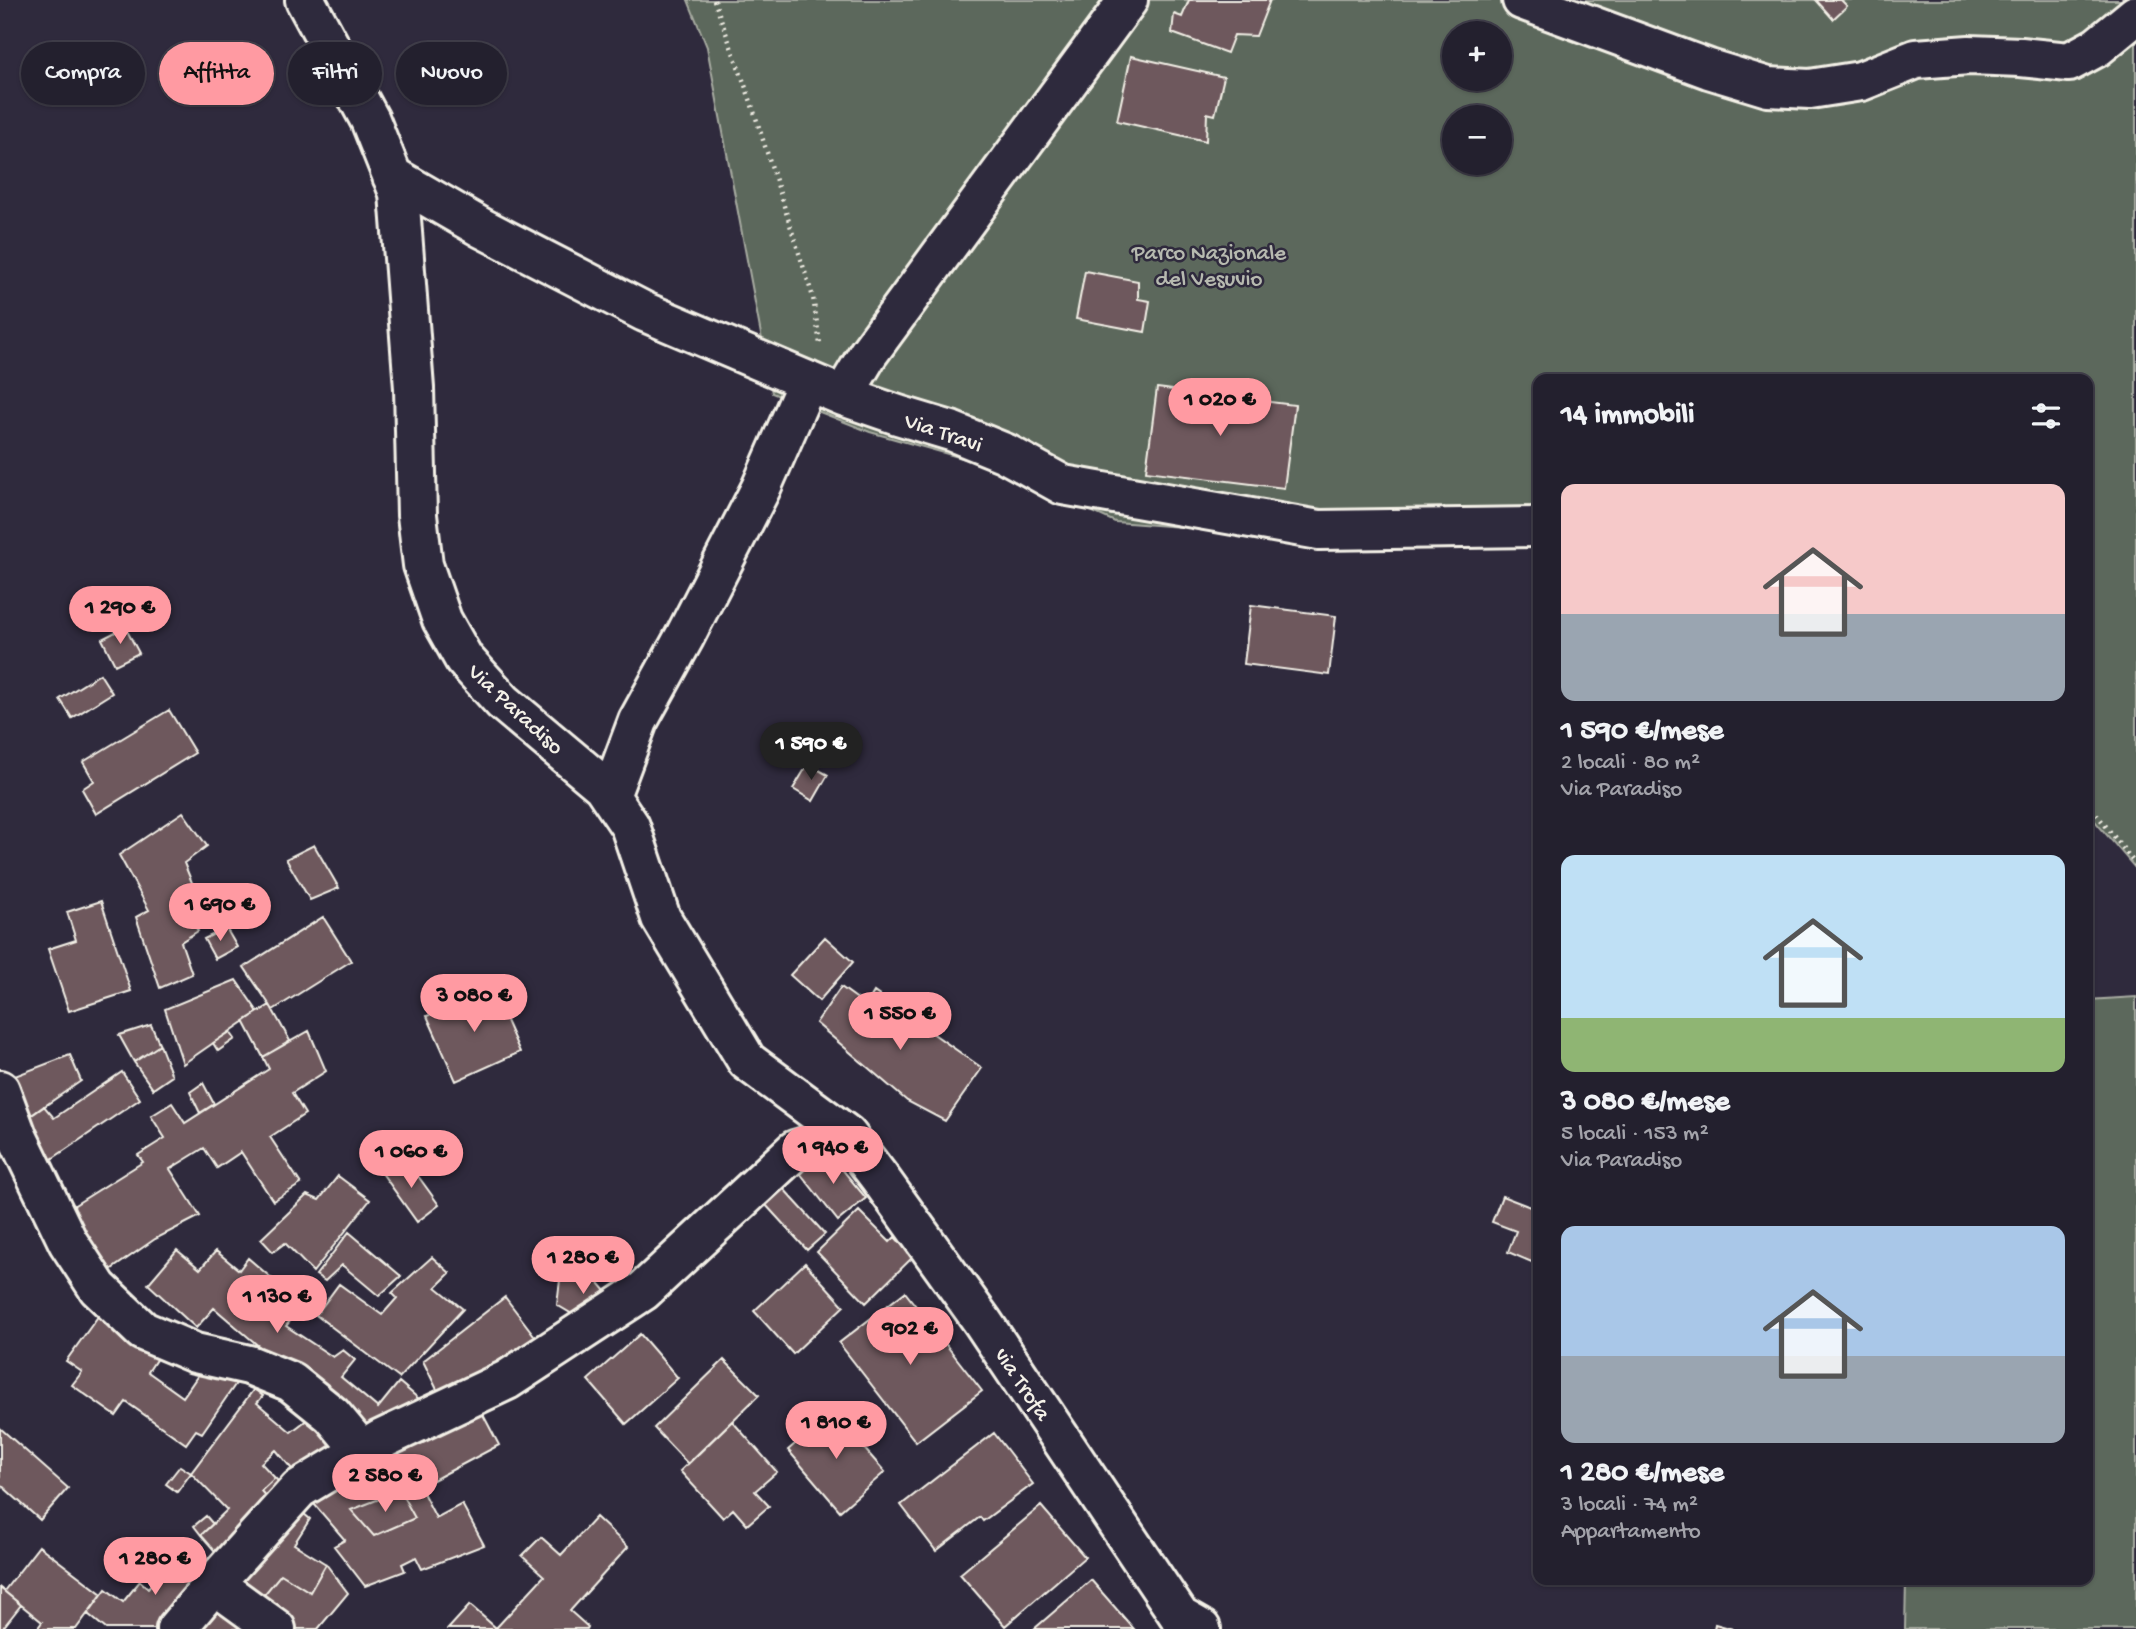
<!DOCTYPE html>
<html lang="it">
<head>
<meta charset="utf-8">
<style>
  body { margin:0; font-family:"Gochi Hand",sans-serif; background:#2b2836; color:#f1f3f6; height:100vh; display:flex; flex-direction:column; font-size:26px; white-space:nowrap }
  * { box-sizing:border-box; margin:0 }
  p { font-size:23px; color:#a3a3aa }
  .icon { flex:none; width:38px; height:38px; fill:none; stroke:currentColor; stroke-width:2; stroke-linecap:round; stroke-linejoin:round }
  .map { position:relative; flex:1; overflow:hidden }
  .panel { position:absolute; left:1533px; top:374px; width:560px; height:1211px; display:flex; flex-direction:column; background:#23202e; border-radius:14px; box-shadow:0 2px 5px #0004,0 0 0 2px #403e4a }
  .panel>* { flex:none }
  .hud { position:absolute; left:21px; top:42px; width:665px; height:63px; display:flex; gap:14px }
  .controls { position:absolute; left:1442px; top:21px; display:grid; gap:14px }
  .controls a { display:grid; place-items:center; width:70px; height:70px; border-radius:50%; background:#23202e; box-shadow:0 2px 5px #0004,0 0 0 2px #403e4a; font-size:35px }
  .price { position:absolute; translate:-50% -60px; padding:0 16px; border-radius:24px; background:#ff9aa2; color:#111; font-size:23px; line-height:46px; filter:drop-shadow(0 2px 4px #0008) }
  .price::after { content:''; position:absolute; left:50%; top:42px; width:21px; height:16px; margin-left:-10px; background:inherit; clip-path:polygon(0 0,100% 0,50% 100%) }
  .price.active { background:#222; color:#fff }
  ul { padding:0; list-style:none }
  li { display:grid; align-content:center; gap:14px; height:371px; padding:0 28px }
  li span { display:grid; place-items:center; height:217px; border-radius:14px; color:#555 }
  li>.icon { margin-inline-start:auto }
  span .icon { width:126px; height:126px; fill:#fffc; stroke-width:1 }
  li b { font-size:30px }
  h2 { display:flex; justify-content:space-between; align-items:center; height:84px; padding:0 28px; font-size:30px }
  .chip { padding:0 24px; border-radius:32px; background:#23202e; box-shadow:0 2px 5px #0004,0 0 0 2px #403e4a; font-size:24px; line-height:63px }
  .chip.active { background:#ff9aa2; color:#111 }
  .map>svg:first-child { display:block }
</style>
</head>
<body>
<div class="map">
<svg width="2136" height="1629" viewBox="0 0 2136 1629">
  <rect width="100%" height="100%" fill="#2f2a3d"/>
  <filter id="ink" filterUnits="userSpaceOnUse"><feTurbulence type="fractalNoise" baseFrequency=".0143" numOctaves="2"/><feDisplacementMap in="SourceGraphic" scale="14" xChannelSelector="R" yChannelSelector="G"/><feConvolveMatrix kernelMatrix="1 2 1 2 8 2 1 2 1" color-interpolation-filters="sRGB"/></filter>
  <g filter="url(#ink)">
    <path fill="#5c675b" stroke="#a8aca2" stroke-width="2" fill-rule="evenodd" d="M688,0H2136V869L2088,813V380H1538V513L1372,541L1115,522L994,467L870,432L772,393L707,47ZM1454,33H1500V79H1454ZM1454,117H1500V163H1454Z
      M2136,997V1629H1905L1906,1580H2088V1000Z"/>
    <path fill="#6e585d" stroke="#f4f1e8" stroke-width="2" fill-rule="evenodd" d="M1189,0H1270L1256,36L1234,35L1227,53L1172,33L1174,14L1182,17Z
      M1816,0H1841L1847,6L1833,19Z
      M1131,56L1224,77L1215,115L1207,113L1206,141L1117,121Z
      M1085,271L1138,281V299L1150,301L1145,332L1076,319Z
      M1157,388L1295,405L1284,488L1146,471Z
      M1251,605L1336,616L1329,675L1244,664Z
      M125,627L139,653L115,665L102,639Z
      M100,674L112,693L72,718L60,699Z
      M169,710L195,753L96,814L82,789L94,781L83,762Z
      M808,764L828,775L813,801L793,789Z
      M183,812L207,846L184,863L193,885L177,895L198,931L181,942L192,974L160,988L136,917L149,910L119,855Z
      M314,845L339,888L310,900L286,859Z
      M101,901L131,991L69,1011L48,949L76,940L67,912Z
      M323,917L351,961L273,1010L244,967Z
      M226,928L237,947L215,959L204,939Z
      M825,937L853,962L819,1001L790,975Z
      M236,980L258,1012L183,1064L165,1009Z
      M491,987L520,1052L456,1081L427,1016Z
      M841,987L866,1005L874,992L982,1068L945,1121L907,1101L816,1023Z
      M270,1005L290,1041L263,1057L244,1021Z
      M151,1025L160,1045L134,1062L119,1035Z
      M309,1031L326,1071L292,1093L305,1114L270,1137L301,1184L273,1201L241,1152L217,1168L204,1148L170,1169L200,1216L155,1239L109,1271L70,1208L143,1162L138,1155L165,1138L151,1116L172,1103L185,1123L269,1069L263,1057Z
      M230,1032L235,1039L218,1051L213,1043Z
      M160,1045L172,1076L153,1089L134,1062Z
      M70,1055L81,1081L23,1121L12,1077Z
      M122,1072L140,1099L40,1167L23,1121L44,1106L54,1118Z
      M203,1083L214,1104L200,1113L190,1092Z
      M827,1151L866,1198L838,1221L800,1173Z
      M405,1158L439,1205L417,1222L382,1173Z
      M338,1176L370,1200L313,1272L285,1243L273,1252L261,1239L307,1195L319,1200Z
      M783,1188L825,1234L807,1250L765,1204Z
      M1502,1196L1538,1210V1252L1534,1263L1508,1252L1516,1231L1492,1222Z
      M859,1211L890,1242L895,1237L913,1257L866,1303L817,1252Z
      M349,1232L401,1276L379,1296L342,1265L325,1281L316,1275Z
      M177,1250L200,1269L216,1251L239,1270L248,1258L303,1305L286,1326L333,1357L343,1350L355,1360L341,1377L378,1408L399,1382L426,1405L374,1444L214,1308L196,1328L148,1284Z
      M432,1257L450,1273L436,1287L463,1309L399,1378L316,1315L339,1284L382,1315L397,1298L392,1293Z
      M805,1263L844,1306L793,1354L754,1311Z
      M585,1267L614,1300L589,1324L557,1305L560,1280Z
      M905,1292L982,1391L916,1442L839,1343Z
      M505,1297L543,1347L444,1404L423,1361Z
      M99,1315L159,1355L148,1372L183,1397L203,1368L237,1382L202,1433L196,1430L186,1444L126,1402L116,1416L72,1385L82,1372L66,1361Z
      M640,1334L678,1378L626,1424L588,1380Z
      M724,1360L759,1395L688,1464L654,1428Z
      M254,1389L263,1396L257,1403L291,1432L308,1419L342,1442L301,1480L276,1450L261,1463L275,1478L261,1491L273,1505L221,1558L201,1535L227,1510L191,1473Z
      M479,1407L499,1445L420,1487L436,1518L462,1504L484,1545L422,1569L416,1557L402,1564L405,1571L365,1586L334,1546L345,1540L308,1497ZM400,1491L415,1518L374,1536L351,1510Z
      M832,1412L885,1472L840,1511L788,1450Z
      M732,1421L777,1472L755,1491L769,1506L747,1525L733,1509L723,1518L680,1471Z
      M0,1428L68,1488L40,1520L0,1484Z
      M994,1433L1033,1484L983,1521L980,1517L936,1551L901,1505Z
      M180,1466L191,1473L177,1492L166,1484Z
      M275,1478L288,1491L273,1505L261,1491Z
      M400,1491L415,1518L374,1536L351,1510Z
      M1041,1506L1085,1557L1005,1626L960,1574Z
      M297,1508L310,1519L294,1544L326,1564L310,1592L281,1574L258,1602L229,1579Z
      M206,1516L213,1524L201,1535L194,1526Z
      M596,1517L628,1547L570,1611L588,1627L587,1629H448L470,1605L496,1628L544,1576L522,1556L541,1537L561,1555Z
      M39,1546L102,1594L76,1629H37L42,1622L4,1591Z
      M182,1546L214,1572L169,1629H106L88,1614L106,1589L123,1602L140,1581L148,1588Z
      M326,1564L348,1593L318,1629H290L258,1602L281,1574L310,1592Z
      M1091,1580L1134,1629H1034Z
      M0,1588L21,1605L2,1629H0Z
      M212,1601L259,1629H188Z
      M1715,1624L1733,1629H1714Z"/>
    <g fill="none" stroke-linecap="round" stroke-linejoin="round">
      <defs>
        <path id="street" d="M305,0L370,120L399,193L414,388L417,515L423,565L442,620L464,659L503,702L603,786L630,826L661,918L747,1061L847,1135L879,1177L982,1321L1180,1617L1201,1629
          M1522,0L1709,69L1768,87L1810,89L1861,81L1916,59L1969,55L2021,57L2069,62L2097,47L2136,15
          M392,176L482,228L645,312L843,396L898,415L951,431L1005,453L1063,485L1319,530L1538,527
          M843,396L868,354L1128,0
          M610,796L638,721L685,636L761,488L808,381
          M0,1090L17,1136L68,1242L98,1288L143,1331L195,1353L249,1365L291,1382L332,1415L362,1451
          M214,1584L276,1629
          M176,1629L225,1571L299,1489L380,1440L507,1380L643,1291L795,1150L847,1135"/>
      </defs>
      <use href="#street" stroke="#f4f1e8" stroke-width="44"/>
      <path stroke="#f4f1e8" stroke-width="4.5" stroke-dasharray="2 5" stroke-linecap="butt" d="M714,0L750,99L813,297L820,344
        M2088,803L2136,865"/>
      <use href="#street" stroke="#2f2a3d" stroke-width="38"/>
    </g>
  </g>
  <g text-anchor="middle" stroke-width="5" stroke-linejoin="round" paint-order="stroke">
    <g font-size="23" fill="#b7bab0" stroke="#2f2a3d">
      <text x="1209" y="259">Parco Nazionale<tspan x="1209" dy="26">del Vesuvio</tspan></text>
    </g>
    <g font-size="23" fill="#f4f1e8" stroke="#2f2a3d">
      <text transform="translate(944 431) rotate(19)" y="8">Via Travi</text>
      <text transform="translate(517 708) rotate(43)" y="8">Via Paradiso</text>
      <text transform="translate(1024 1383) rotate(56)" y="8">via Trofa</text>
    </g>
  </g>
</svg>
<div class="controls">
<a>+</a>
<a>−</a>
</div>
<b class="price" style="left:1220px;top:438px">1 020 €</b>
<b class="price" style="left:120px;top:646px">1 290 €</b>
<b class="price active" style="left:811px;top:782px">1 590 €</b>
<b class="price" style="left:220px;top:943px">1 690 €</b>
<b class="price" style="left:474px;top:1034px">3 080 €</b>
<b class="price" style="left:900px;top:1052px">1 550 €</b>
<b class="price" style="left:833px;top:1186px">1 940 €</b>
<b class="price" style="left:411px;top:1190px">1 060 €</b>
<b class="price" style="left:583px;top:1296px">1 280 €</b>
<b class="price" style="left:277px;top:1335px">1 130 €</b>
<b class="price" style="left:910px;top:1367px">902 €</b>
<b class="price" style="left:836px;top:1461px">1 810 €</b>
<b class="price" style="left:385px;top:1514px">2 580 €</b>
<b class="price" style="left:155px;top:1597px">1 280 €</b>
<div class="hud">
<a class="chip">Compra</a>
<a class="chip active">Affitta</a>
<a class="chip">Filtri</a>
<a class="chip">Nuovo</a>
</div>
<section class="panel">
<h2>14 immobili<svg class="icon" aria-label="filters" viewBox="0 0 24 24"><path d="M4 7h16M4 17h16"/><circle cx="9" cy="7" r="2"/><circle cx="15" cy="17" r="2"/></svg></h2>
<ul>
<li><span style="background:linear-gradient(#f6c9c9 60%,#9aa5b1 0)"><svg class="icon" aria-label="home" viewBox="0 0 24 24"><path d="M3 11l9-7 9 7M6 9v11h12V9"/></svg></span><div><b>1 590 €/mese</b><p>2 locali · 80 m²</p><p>Via Paradiso</p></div></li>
<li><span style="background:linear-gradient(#bfe0f5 75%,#8fb573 0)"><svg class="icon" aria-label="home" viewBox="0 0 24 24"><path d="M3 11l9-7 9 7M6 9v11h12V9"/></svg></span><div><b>3 080 €/mese</b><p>5 locali · 153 m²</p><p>Via Paradiso</p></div></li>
<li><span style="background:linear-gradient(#a9c7e8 60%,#9aa5b1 0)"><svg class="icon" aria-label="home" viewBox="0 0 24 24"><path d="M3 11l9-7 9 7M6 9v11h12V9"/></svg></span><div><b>1 280 €/mese</b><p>3 locali · 74 m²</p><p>Appartamento</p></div></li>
</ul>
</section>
</div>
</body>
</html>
